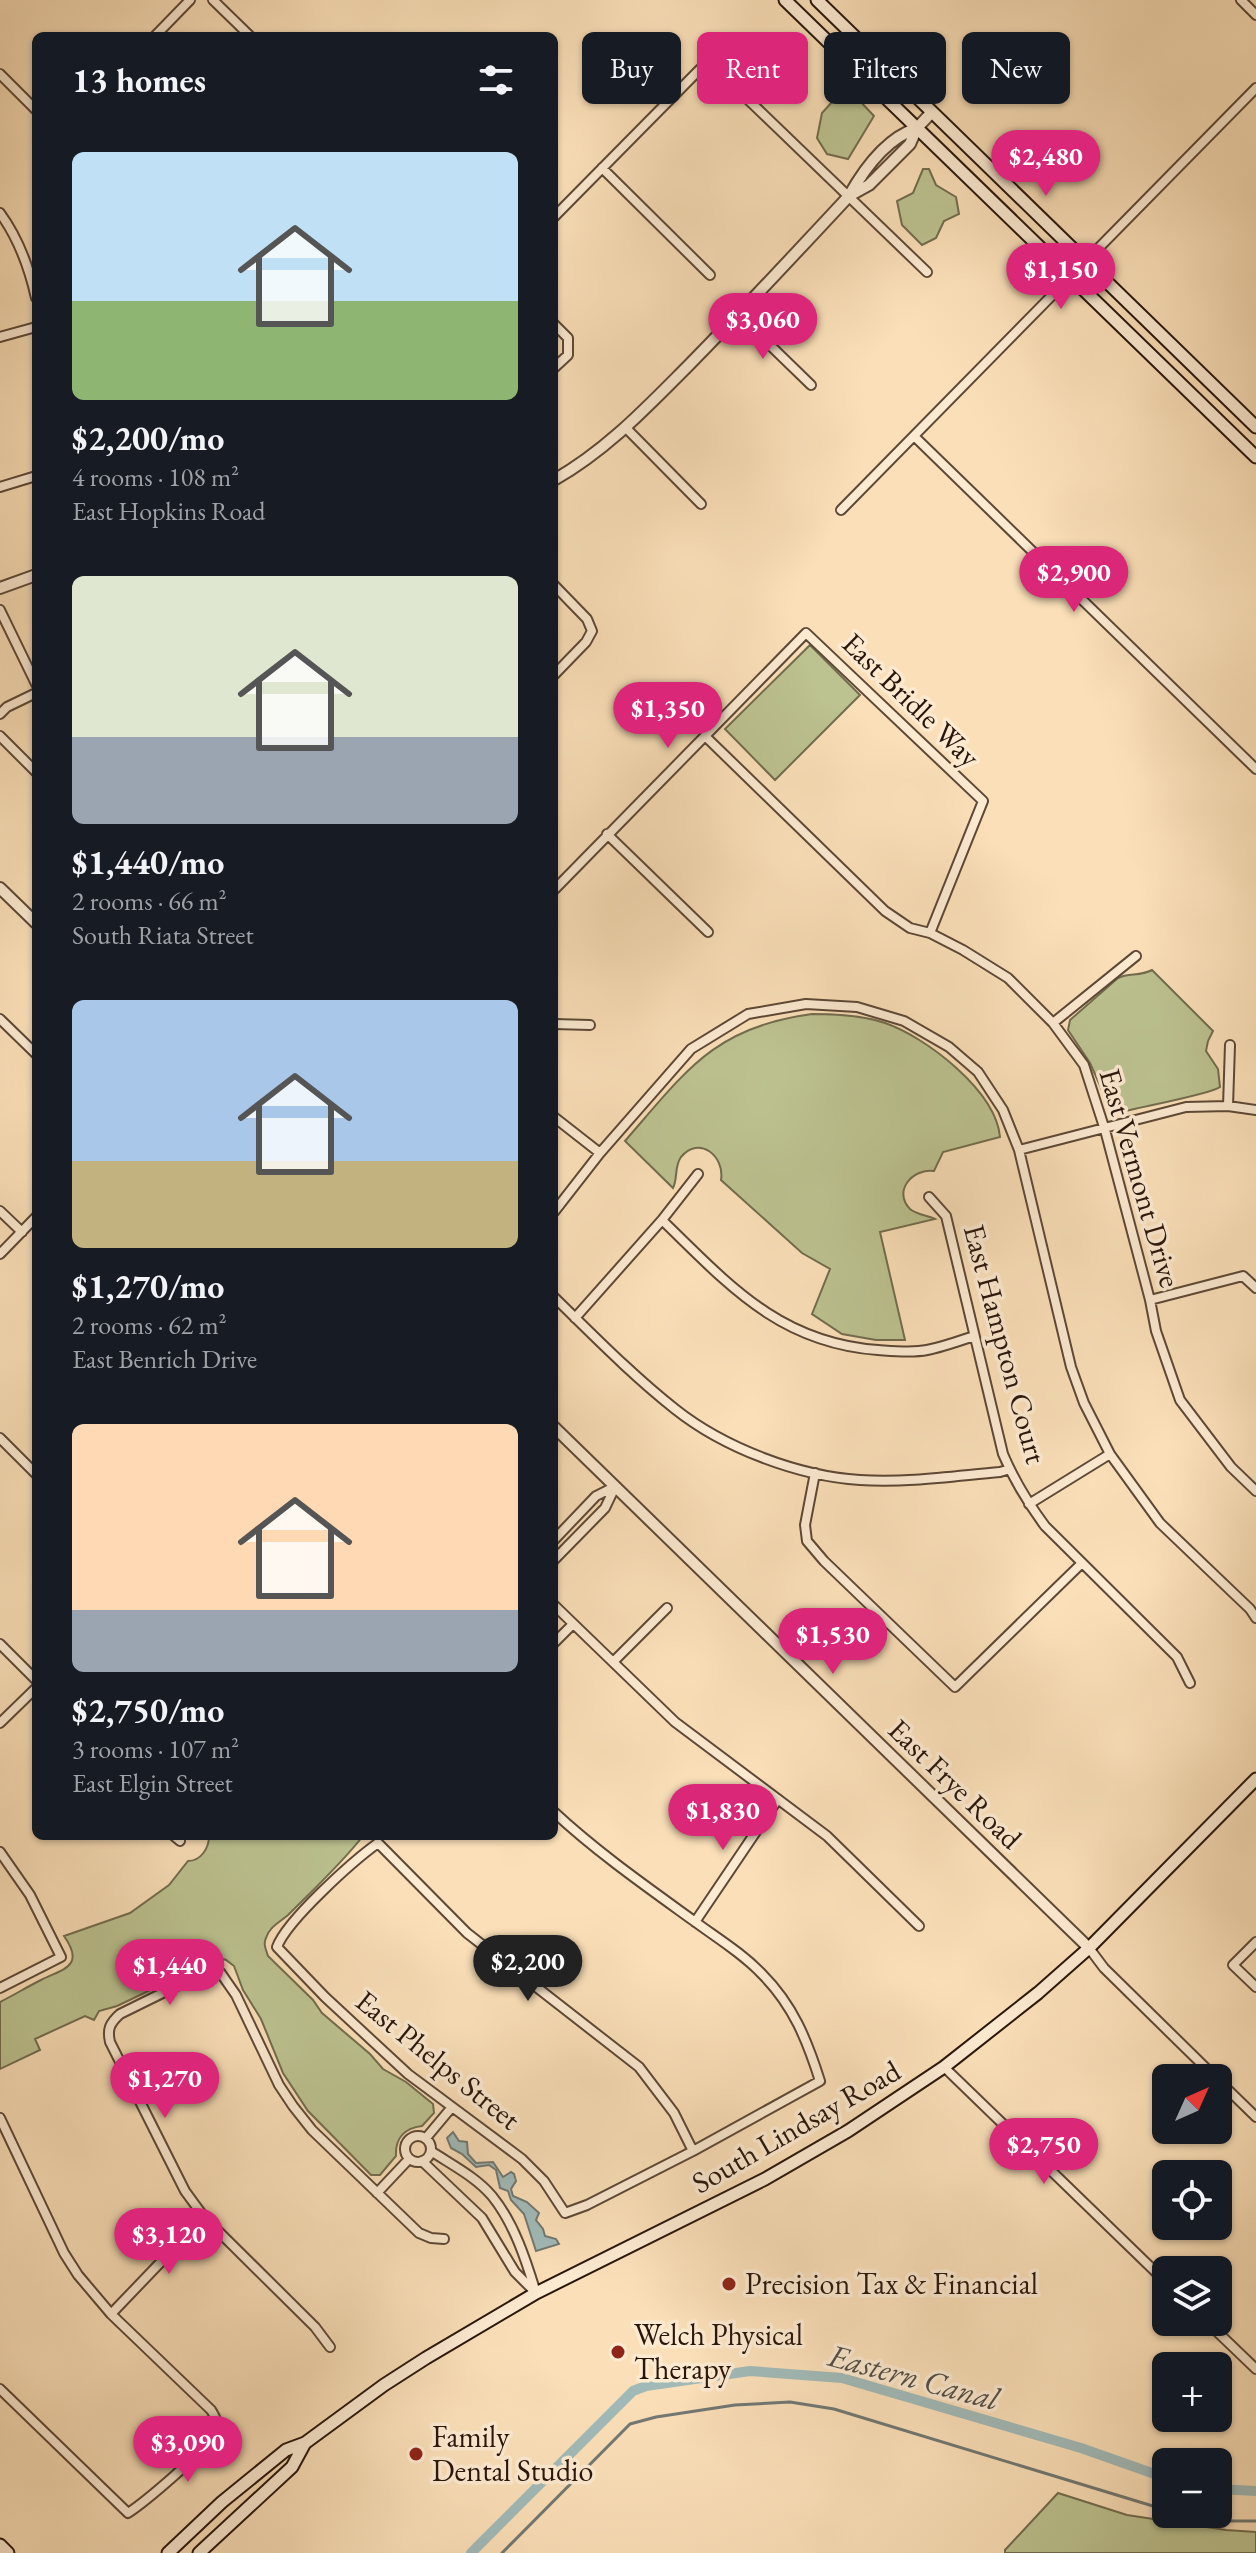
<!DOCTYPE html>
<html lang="en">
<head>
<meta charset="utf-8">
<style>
  body { margin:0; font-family:"EB Garamond",serif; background:#20242c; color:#f1f3f6; height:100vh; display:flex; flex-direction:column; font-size:30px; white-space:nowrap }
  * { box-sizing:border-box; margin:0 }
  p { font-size:26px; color:#9ea1a6 }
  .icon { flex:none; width:44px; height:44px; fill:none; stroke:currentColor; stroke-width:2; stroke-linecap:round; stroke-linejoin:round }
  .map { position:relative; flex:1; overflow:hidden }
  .details { position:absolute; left:32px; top:32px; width:526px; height:1808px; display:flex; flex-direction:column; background:#171b24; border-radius:12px; box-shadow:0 2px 6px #0004 }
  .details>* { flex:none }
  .top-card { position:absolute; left:582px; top:32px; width:554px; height:72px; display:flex; gap:16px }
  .needle { width:52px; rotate:45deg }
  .tools { position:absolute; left:1152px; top:2064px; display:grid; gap:16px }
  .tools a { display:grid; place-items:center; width:80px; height:80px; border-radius:12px; background:#171b24; box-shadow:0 2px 6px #0004; font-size:40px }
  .price { position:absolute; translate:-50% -68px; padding:0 18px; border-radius:28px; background:#db2777; color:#fff; font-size:26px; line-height:52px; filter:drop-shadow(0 2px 4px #0008) }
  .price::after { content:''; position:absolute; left:50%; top:48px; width:24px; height:18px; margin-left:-12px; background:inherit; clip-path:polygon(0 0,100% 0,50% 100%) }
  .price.current { background:#222; color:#fff }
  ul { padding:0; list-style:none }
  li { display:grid; align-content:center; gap:16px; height:424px; padding:0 40px }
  li span { display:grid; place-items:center; height:248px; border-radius:12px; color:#555 }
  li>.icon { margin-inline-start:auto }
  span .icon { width:144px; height:144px; fill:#fffc; stroke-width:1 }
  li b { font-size:34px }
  h2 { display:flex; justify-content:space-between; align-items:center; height:96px; padding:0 40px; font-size:34px }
  .tag { padding:0 28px; border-radius:12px; background:#171b24; box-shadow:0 2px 6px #0004; font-size:28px; line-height:72px }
  .tag.current { background:#db2777; color:#fff }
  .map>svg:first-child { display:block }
</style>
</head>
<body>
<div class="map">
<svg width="1256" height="2553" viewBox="0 0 1256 2553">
  <rect width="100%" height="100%" fill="#fadfb8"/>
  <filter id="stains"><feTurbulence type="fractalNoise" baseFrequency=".0025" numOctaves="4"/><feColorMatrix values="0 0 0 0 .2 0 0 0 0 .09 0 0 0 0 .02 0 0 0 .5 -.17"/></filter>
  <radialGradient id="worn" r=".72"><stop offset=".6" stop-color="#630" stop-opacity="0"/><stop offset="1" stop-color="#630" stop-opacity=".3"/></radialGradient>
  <path fill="#bcc290" stroke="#726c4e" stroke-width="2" d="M841,92L858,99L874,116L848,159L827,154L817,138L822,113Z
    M923,169H929L936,185L956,197L959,214L944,221L936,238L922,245L902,225L897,201L913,193Z
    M810,645L860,695L775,780L725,729Z
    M1152,970L1213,1031L1208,1041L1206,1051L1218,1069L1220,1087C1212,1094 1135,1108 1118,1113L1110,1108L1090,1063L1068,1030L1070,1020L1118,978C1129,972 1139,977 1152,970Z
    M812,1014C836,1014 862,1015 885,1023C926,1037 996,1091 1000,1137L943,1152L934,1171C914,1168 892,1190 910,1209C917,1215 927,1215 935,1219L880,1232L905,1340H876L842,1334L812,1314L830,1269L802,1253L721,1180C725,1156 699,1135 681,1157C674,1167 678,1178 673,1188L625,1141C686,1071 714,1027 812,1014Z
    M209,1836H363C341,1864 314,1889 288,1915C280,1922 269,1927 266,1938C263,1944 266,1950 268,1956L313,2000L322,2013L370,2054L383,2069L406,2082L433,2104L434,2113L422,2126C405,2128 395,2138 396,2156L380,2175H371L308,2111L283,2073L261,2019L243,1990L234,1966L226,1960L218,1957L208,1960L197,1968L117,2006L99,2011L94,2020L85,2016L35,2039L40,2050L0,2069V2002C14,1995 27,1987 41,1980C62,1969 86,1967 64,1936L130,1913L169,1885L188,1861C201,1861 209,1848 209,1836Z
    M1058,2493L1127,2515L1226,2530L1256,2532V2553H1005V2550Z"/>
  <path fill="#a1bab8" stroke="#717873" stroke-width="2" d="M453,2132L459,2141L467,2142L468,2154L476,2163L493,2162L503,2177L511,2172L514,2174L516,2181L511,2189L513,2196L527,2202L539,2213L536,2220L543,2229L545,2236L556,2239L559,2244L536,2251L524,2214L511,2200L508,2191L500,2188L496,2170L489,2165L476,2167L462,2154L451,2148L447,2138Z"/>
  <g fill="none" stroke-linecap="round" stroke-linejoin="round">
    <path stroke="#717873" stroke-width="3" d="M1181,2514L1217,2521H1256
      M502,2553L630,2424L656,2417L735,2405L790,2402L834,2409L1166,2510"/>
    <path stroke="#a1bab8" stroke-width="10" d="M1218,2489L1256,2491
      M471,2553L633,2391L646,2386L750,2371L842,2378L1081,2448L1166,2478"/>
    <defs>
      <path id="minor" d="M213,0L250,36
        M1241,0L1256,15
        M155,36L190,0
        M0,74L36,110
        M602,168L710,275
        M0,213C19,239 29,267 36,298
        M554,217L708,61L927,272
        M738,314L811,385
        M554,324L568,338V355L554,368
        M0,337L36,327
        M626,428L701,504
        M915,437L1256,769
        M0,487L36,476
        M841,510L1256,88
        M554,585L587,619L592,631L586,642L554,675
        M0,610L36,684
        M0,714L7,707L36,693
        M0,736L36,772
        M705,736L885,911L910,928L930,933L963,950L1008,978L1053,1023L1084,1065L1105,1130L1150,1300L1156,1331L1180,1400L1231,1467L1256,1491
        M607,834L708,932
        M554,890L806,633L983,801L930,933
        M0,1019L36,1054
        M1053,1023L1136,956
        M554,1024L590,1025
        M1228,1106L1230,1045
        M554,1117L600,1153
        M1019,1150L1186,1107L1228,1106L1256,1110
        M929,1197L946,1216L1003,1454C1014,1480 1028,1503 1045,1526L1177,1657L1190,1683
        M0,1211L22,1232
        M554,1212L600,1153L691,1049L748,1014L806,1004L857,1007L904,1021L949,1047L978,1072L1003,1110L1019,1150L1071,1367L1084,1403L1110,1454L1160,1523L1250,1609L1256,1618
        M662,1220C728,1284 779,1343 878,1350C893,1351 912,1353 927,1350C943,1347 959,1341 974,1336
        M0,1254L36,1217
        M554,1297C593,1335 632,1375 675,1409C724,1448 798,1476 860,1480C907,1483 954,1476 1000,1472L1010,1469
        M1150,1300L1243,1276L1256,1288
        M575,1318L662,1220L698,1174
        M0,1438L36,1474
        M815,1473L805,1525L807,1541L824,1561L955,1687L1082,1563
        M1029,1504L1110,1454
        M554,1540L596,1496L614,1487
        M554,1560L605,1508L615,1487
        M554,1605L675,1722L827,1836L919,1926
        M554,1643L573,1624
        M0,1644L36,1680
        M613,1662L667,1608
        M0,1723L36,1688
        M554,1812C597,1852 647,1887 694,1921C717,1938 742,1953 762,1974C793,2005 807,2040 820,2081L693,2151L587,2205L565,2213L544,2181L522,2159L408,2074L325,1997L277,1947C287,1920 353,1861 378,1843L467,1933L639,2067L674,2113L693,2151
        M174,1836L180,1841
        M0,1852L30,1895L61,1957L0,1988
        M695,1922L778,1799
        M1256,1942L1233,1965L1256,1987
        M1089,1948L1104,1968L1216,2078
        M944,2067L1166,2282
        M1218,2080L1256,2117
        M0,2118L64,2253L78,2275L111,2314L211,2410C216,2418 219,2424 215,2433C208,2449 145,2502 128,2513L0,2389
        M405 2149a13 13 0 1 1 26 0a13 13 0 1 1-26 0Z
        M426,2138L452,2107
        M431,2151C452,2165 476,2177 492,2196C514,2223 526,2260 536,2293
        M422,2161L482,2218L515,2272L533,2290
        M377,2193L409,2159
        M111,2314L204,2217
        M1207,2322L1256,2369
        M330,2347L315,2327L204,2217L185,2191L110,2042C107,2029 110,2023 120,2014L203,1973L220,1972L236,1995L279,2085L293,2106L312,2130L419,2233L431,2238L444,2239"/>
      <path id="tertiary" d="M851,195L869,185L910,144L917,128L932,112
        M554,480C607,450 647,407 689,365C743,310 796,253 849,196C864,169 887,138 917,128
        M0,588L36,575
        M0,888L36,923
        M554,1427L1089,1948"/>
      <path id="secondary" d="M785,0L1256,457
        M817,0L1256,427
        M0,2545L8,2553
        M168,2553L222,2502L286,2450L305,2443L384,2385L426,2358L536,2293L765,2179L848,2131L944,2067L1038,1993L1089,1948L1256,1779
        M199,2553L292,2467L305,2443"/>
    </defs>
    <use href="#minor" stroke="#5d4836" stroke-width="12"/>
    <use href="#tertiary" stroke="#5d4836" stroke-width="14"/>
    <use href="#secondary" stroke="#29160b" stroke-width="15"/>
    <use href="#minor" stroke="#fcead1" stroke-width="8"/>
    <use href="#tertiary" stroke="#fcead1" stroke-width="10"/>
    <use href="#secondary" stroke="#fcead1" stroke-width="11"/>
  </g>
  <g fill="#8f2418" stroke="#fcead1" stroke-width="3">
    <circle cx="729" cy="2284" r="8"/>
    <circle cx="618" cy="2352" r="8"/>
    <circle cx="416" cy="2454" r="8"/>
  </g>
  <g text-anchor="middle" stroke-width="7" stroke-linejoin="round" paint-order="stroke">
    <g font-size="30" fill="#29160b" stroke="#fcead1">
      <text transform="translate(911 700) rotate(44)" y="10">East Bridle Way</text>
      <text transform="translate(1140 1178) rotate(74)" y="10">East Vermont Drive</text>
      <text transform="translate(1005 1344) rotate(75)" y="10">East Hampton Court</text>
      <text transform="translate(955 1784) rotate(44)" y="10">East Frye Road</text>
      <text transform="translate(438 2060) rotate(39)" y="10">East Phelps Street</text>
      <text transform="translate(796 2127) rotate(-30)" y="10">South Lindsay Road</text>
    </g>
    <g font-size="30" fill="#29160b" stroke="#fcead1" text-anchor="start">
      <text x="745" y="2294">Precision Tax &amp; Financial</text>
      <text x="634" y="2345">Welch Physical<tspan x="634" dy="34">Therapy</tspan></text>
      <text x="432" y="2447">Family<tspan x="432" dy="34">Dental Studio</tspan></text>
    </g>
    <g font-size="32" font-style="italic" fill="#534f48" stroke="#fcead1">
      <text transform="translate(914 2377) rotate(15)" y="11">Eastern Canal</text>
    </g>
  </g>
  <rect width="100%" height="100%" filter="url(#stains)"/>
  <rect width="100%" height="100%" fill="url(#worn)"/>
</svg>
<div class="tools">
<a><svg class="needle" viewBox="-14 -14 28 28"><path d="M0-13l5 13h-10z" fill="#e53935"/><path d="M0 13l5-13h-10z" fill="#9ea1a6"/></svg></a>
<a><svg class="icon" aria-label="locate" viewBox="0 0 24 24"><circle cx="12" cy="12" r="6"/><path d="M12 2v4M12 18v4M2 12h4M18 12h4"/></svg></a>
<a><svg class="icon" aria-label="layers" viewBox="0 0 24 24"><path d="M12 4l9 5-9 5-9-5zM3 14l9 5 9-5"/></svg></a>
<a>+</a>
<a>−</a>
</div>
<b class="price" style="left:1046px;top:198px">$2,480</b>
<b class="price" style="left:1061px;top:311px">$1,150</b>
<b class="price" style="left:763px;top:361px">$3,060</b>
<b class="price" style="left:1074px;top:614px">$2,900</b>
<b class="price" style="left:668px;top:750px">$1,350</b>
<b class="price" style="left:833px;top:1676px">$1,530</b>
<b class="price" style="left:723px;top:1852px">$1,830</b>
<b class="price current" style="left:528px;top:2003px">$2,200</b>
<b class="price" style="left:170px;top:2007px">$1,440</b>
<b class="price" style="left:165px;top:2120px">$1,270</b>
<b class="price" style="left:1044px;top:2186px">$2,750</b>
<b class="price" style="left:169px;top:2276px">$3,120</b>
<b class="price" style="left:188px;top:2484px">$3,090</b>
<div class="top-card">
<a class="tag">Buy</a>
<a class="tag current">Rent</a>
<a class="tag">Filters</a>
<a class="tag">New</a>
</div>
<section class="details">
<h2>13 homes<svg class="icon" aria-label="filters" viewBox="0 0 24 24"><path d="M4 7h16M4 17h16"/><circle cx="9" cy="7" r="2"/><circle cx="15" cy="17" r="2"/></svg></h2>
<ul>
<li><span style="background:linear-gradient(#bfe0f5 60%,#8fb573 0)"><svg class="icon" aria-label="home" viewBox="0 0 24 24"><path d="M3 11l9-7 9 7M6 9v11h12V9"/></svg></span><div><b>$2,200/mo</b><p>4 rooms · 108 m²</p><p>East Hopkins Road</p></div></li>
<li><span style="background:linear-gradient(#dfe7d0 65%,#9aa5b1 0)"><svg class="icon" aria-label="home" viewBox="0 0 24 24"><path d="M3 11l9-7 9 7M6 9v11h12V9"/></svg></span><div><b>$1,440/mo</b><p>2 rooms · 66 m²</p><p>South Riata Street</p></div></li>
<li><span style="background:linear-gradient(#a9c7e8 65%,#c2b280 0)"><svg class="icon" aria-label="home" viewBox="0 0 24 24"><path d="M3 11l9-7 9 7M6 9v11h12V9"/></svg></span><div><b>$1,270/mo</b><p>2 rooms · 62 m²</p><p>East Benrich Drive</p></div></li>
<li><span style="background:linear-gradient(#ffd9b3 75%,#9aa5b1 0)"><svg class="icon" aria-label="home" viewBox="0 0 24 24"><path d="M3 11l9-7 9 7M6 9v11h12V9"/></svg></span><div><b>$2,750/mo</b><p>3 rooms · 107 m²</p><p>East Elgin Street</p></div></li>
</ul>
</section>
</div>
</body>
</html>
